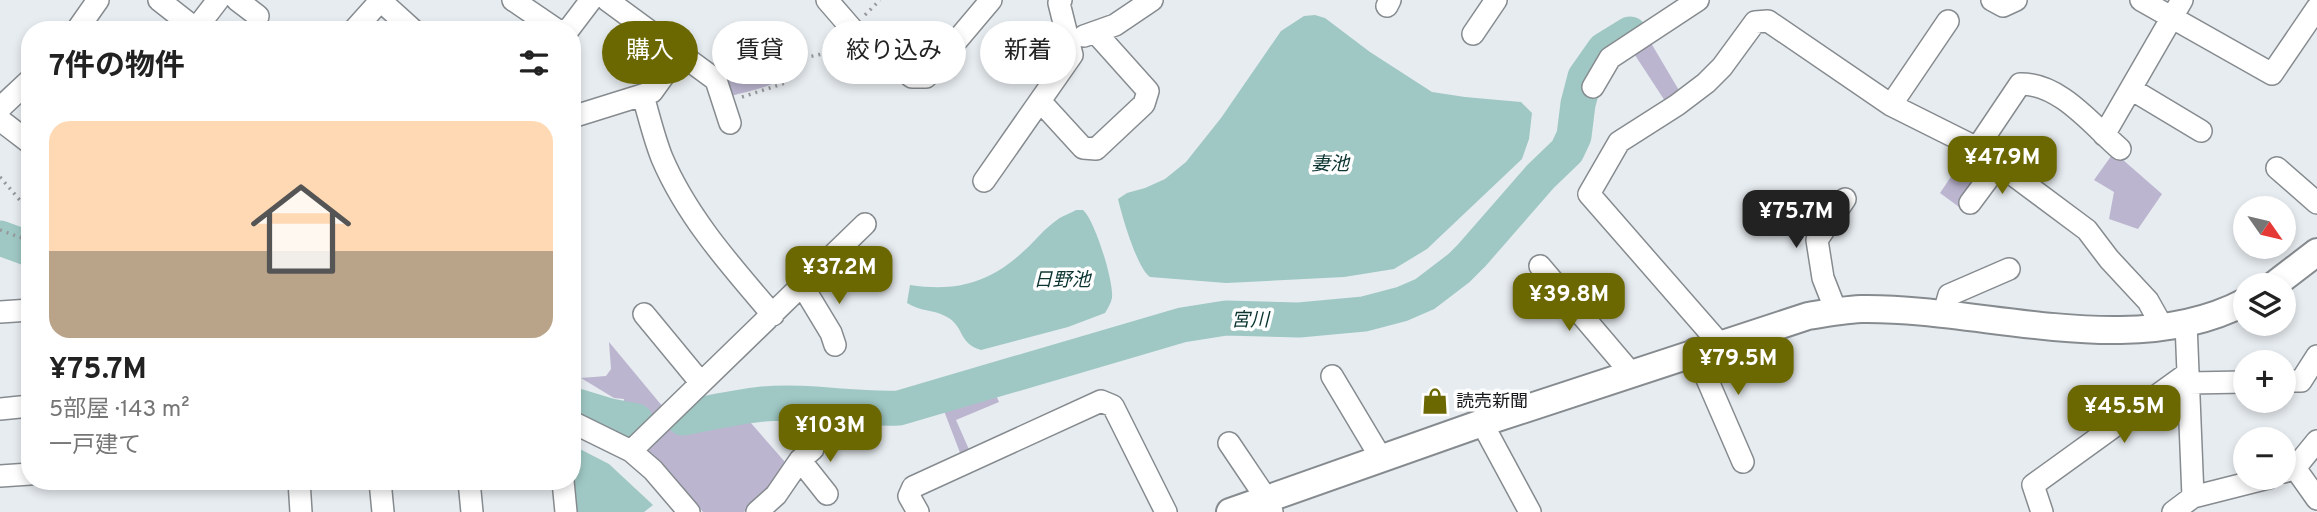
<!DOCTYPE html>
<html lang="ja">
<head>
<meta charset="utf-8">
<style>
  body { margin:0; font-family:Overpass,"Noto Sans JP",sans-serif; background:#f6f6f6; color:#222; height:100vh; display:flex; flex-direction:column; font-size:26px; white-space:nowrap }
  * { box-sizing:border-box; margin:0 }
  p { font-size:23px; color:#767676 }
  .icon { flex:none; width:38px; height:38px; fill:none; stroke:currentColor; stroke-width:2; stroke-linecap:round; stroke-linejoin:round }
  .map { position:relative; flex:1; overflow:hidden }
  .details { position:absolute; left:21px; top:21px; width:560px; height:469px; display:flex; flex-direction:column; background:#fff; border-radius:28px; box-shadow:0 4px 10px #0003 }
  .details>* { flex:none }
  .top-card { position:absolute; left:602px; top:21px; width:665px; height:63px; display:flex; gap:14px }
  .needle { width:46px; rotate:124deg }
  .controls { position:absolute; left:2233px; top:196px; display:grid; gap:14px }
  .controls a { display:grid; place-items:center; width:63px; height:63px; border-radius:50%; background:#fff; box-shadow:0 4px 10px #0003; font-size:35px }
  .price { position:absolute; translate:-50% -60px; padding:0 16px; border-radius:14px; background:#6c6801; color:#fff; font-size:23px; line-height:46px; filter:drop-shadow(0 2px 4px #0008) }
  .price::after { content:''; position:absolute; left:50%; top:42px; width:21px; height:16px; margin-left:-10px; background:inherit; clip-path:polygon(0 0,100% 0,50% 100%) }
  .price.on { background:#222; color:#fff }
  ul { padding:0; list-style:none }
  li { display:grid; align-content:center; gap:14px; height:371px; padding:0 28px }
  li span { display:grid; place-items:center; height:217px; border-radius:21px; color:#555 }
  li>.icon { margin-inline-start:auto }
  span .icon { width:126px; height:126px; fill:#fffc; stroke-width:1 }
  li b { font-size:30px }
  h2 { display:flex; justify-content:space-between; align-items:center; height:84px; padding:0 28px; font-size:30px }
  .chip { padding:0 24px; border-radius:32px; background:#fff; box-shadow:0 4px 10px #0003; font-size:24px; line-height:63px }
  .chip.on { background:#6c6801; color:#fff }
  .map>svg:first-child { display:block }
</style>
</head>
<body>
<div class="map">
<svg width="2317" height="512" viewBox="0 0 2317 512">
  <rect width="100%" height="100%" fill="#e7ecf0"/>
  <path fill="#bcb5d0" d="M1651,43L1680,92L1665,101L1631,49Z
    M776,50L792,63C784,87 754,89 731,96L726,82Z
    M2114,152L2162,194L2138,229L2109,219L2114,192L2094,180Z
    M1967,153L1989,167L1959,207L1940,193Z
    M609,342L663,407L653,416L623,414L624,399L614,398L581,378L606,376L611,369Z
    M991,384L999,402L956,420L971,454L962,458L941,403Z
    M744,415L785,462L767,490L744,512H703L661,462L646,453L673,424Z"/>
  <path fill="#9fc8c4" d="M1315,15L1325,18L1370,52L1432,92L1465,97L1521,102L1532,113L1529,139L1522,159L1427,249L1394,269L1344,277L1226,283L1150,277C1137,268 1122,216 1118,199L1127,193L1145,188L1165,179L1186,162L1221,118L1281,31L1304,16Z
    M1076,210H1083C1095,220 1114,282 1112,298C1111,303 1108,308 1105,313L1068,327L981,350C957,343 965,325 945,316C932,309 921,312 907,303L910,285C957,292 990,283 1025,250C1036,240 1045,228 1057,220C1063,215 1070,214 1076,210Z
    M572,445L609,464L653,505L644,512H577Z"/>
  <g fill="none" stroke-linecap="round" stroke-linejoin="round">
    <path stroke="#9fc8c4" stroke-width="35" d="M0,238L30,249
      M577,406L610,416L636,421
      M683,418C709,413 736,407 763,404C809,400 854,410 899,408L1182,325L1226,318L1299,320L1364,314L1402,304L1425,294L1459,268L1472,255L1540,177L1567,151L1574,136L1578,104L1585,77L1604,50L1630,34"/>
    <defs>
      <path id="minor" d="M159,0L196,29
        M237,0L258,16
        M513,0L557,30
        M607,0L716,80L730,123
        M827,0L853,30L912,77H926L991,0
        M1992,0L2003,6L2016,0
        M2141,0L2272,74L2317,8
        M381,1L413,30
        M1387,6L1390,0
        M77,30L98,0
        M195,30L218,0
        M354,30L381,0
        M565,30L569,29L591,0
        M1473,34L1496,0
        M1084,36L1115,25L1152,0
        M1593,87L1610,58L1698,0
        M2131,89L2201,131
        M643,96C649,116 654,138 662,158C687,217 731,266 773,315
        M1040,101L1083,148L1096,149L1144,104L1148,91L1096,33
        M1891,105L1948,21
        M0,108L30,80
        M572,117L652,92L680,53
        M0,120L30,143
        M2104,135L2182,0
        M1977,148L2020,84C2060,83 2092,125 2120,149
        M2277,168L2317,203
        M984,181L1072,55L1059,3L1061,0
        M1970,203L1999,164
        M1540,266L1631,373
        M802,285L831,333L835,345
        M1836,311L1823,278L1817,240L1845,199
        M0,312L30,310
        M644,314L701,383
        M1943,316L1949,295L2009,269
        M2186,323L2193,497
        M1720,344L1589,194L1619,142L1677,105L1706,83L1722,67L1755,22L1768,21L1891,105L1977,148L2087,230L2109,259L2148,301L2162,326
        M1694,349L1743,462
        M1332,376L1381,458
        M2284,381H2301L2317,356
        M2189,383L2245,382
        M0,409L30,406
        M572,422L631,451L653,470L689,512
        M1482,423L1530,512
        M1229,443L1266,498L1272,512
        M631,451L865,224
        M800,460L827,494
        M2295,468L2317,499
        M2284,472L2295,468L2317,441
        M0,476L30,474
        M299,481L301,512
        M380,481L383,512
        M469,481L472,512
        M563,481L566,512
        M757,512L776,495L800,460L813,449
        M918,512L909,496L913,487L1101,401L1113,406L1166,512
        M2042,512L2033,485L2188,373
        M2173,512L2193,497L2268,478"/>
      <path id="tertiary" d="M2274,285L2317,252
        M1230,512L1482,423L1808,316C1826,313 1843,310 1861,309C1983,307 2131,362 2245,302"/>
    </defs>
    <use href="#minor" stroke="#868b8f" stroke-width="24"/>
    <use href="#tertiary" stroke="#868b8f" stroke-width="30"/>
    <path stroke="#96999c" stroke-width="3.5" stroke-dasharray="2 5" stroke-linecap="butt" d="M865,15L880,0
      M742,97L785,83L801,61L808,57L827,53L838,43
      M0,177L30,212
      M0,230L30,241"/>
    <use href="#minor" stroke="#fff" stroke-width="21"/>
    <use href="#tertiary" stroke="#fff" stroke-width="26"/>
  </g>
  <defs>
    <symbol id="shop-bare" viewBox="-9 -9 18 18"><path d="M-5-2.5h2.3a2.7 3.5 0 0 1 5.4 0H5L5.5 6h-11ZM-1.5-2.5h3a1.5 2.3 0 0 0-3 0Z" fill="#6c6801" stroke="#fff" stroke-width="2.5" paint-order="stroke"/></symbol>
  </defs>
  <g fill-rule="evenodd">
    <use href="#shop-bare" x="1416" y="382" width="38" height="38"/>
  </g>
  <g text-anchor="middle" stroke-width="7" stroke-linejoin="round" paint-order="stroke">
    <g font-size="18" fill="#161719" stroke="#fff" text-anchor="start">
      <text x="1456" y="407">読売新聞</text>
    </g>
    <g font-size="19" font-style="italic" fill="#0c3532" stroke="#fff">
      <text x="1330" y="170">妻池</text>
      <text x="1062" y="286">日野池</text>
      <text x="1250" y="326">宮川</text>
    </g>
  </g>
</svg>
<div class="controls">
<a><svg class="needle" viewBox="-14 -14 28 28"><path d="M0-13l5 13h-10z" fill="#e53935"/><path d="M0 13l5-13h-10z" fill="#767676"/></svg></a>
<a><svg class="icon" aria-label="layers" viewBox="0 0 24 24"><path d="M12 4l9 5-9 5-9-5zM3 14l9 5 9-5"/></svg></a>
<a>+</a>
<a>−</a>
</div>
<b class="price" style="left:2002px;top:196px">¥47.9M</b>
<b class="price on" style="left:1796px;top:250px">¥75.7M</b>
<b class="price" style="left:839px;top:306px">¥37.2M</b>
<b class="price" style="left:1569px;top:333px">¥39.8M</b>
<b class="price" style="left:1738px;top:397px">¥79.5M</b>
<b class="price" style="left:2124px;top:445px">¥45.5M</b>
<b class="price" style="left:830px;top:464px">¥103M</b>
<div class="top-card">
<a class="chip on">購入</a>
<a class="chip">賃貸</a>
<a class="chip">絞り込み</a>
<a class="chip">新着</a>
</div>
<section class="details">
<h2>7件の物件<svg class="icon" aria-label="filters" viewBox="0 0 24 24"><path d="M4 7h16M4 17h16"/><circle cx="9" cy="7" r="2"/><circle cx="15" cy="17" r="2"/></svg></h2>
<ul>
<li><span style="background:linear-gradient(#ffd9b3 60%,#b9a48a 0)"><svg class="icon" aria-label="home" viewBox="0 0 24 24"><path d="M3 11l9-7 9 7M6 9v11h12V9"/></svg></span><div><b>¥75.7M</b><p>5部屋 · 143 m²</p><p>一戸建て</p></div></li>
</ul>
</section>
</div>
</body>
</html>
